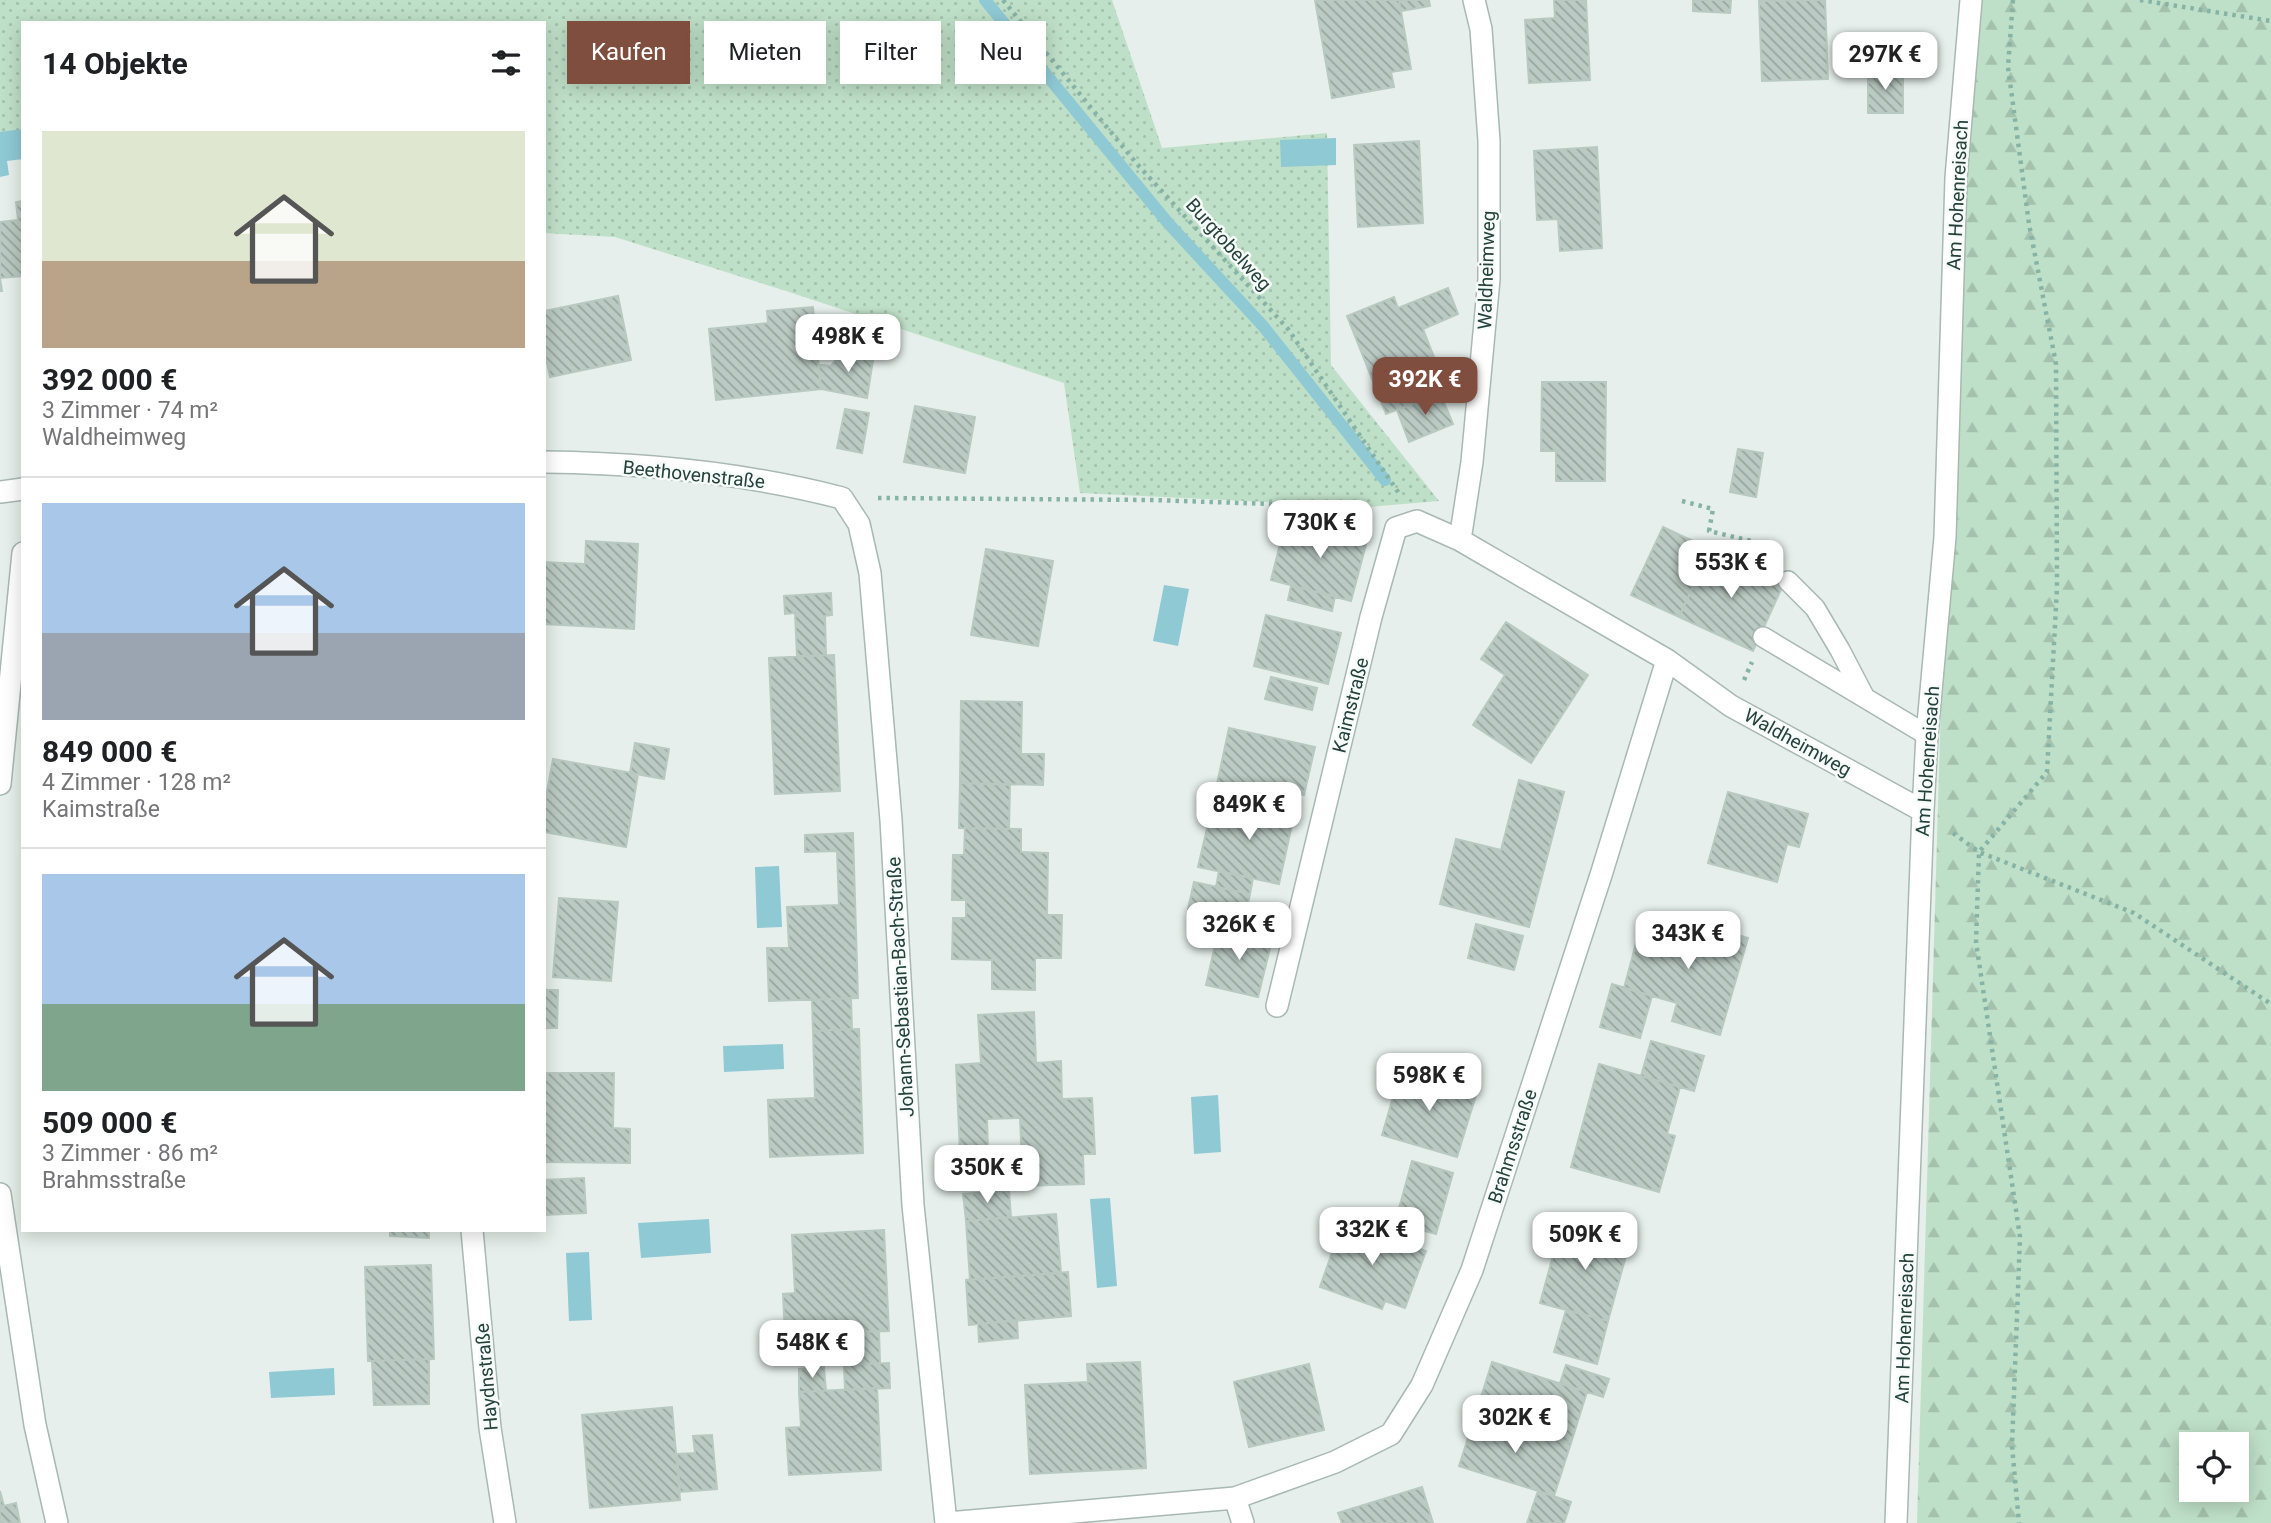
<!DOCTYPE html>
<html lang="de">
<head>
<meta charset="utf-8">
<style>
  body { margin:0; font-family:Roboto,sans-serif; background:#f6f6f6; color:#202124; height:100vh; display:flex; flex-direction:column; font-size:26px; white-space:nowrap }
  * { box-sizing:border-box; margin:0 }
  p { font-size:23px; color:#757577 }
  .icon { flex:none; width:38px; height:38px; fill:none; stroke:currentColor; stroke-width:2; stroke-linecap:round; stroke-linejoin:round }
  .map { position:relative; flex:1; overflow:hidden }
  .drawer { position:absolute; left:21px; top:21px; width:525px; height:1211px; display:flex; flex-direction:column; background:#fff; border-radius:0px; box-shadow:0 4px 18px #0003 }
  .drawer>* { flex:none }
  .guide { position:absolute; left:567px; top:21px; width:665px; height:63px; display:flex; gap:14px }
  .controls { position:absolute; left:2179px; top:1432px; display:grid; gap:14px }
  .controls a { display:grid; place-items:center; width:70px; height:70px; border-radius:0px; background:#fff; box-shadow:0 4px 18px #0003; font-size:35px }
  .price { position:absolute; translate:-50% -60px; padding:0 16px; border-radius:14px; background:#fff; color:#222; font-size:23px; line-height:46px; filter:drop-shadow(0 2px 4px #0008) }
  .price::after { content:''; position:absolute; left:50%; top:42px; width:21px; height:16px; margin-left:-10px; background:inherit; clip-path:polygon(0 0,100% 0,50% 100%) }
  .price.current { background:#7f4e3f; color:#fff }
  ul { padding:0; list-style:none }
  li { display:grid; align-content:center; gap:14px; height:371px; padding:0 21px }
  li+li { border-top:2px solid #e0e0e0 }
  li span { display:grid; place-items:center; height:217px; border-radius:0px; color:#555 }
  li>.icon { margin-inline-start:auto }
  span .icon { width:126px; height:126px; fill:#fffc; stroke-width:1 }
  li b { font-size:30px }
  h2 { display:flex; justify-content:space-between; align-items:center; height:84px; padding:0 21px; font-size:30px }
  .pill { padding:0 24px; border-radius:0px; background:#fff; box-shadow:0 4px 18px #0003; font-size:24px; line-height:63px }
  .pill.current { background:#7f4e3f; color:#fff }
  .map>svg:first-child { display:block }
</style>
</head>
<body>
<div class="map">
<svg width="2271" height="1523" viewBox="0 0 2271 1523">
  <defs>
    <pattern id="grass-dots" width="8" height="8" patternUnits="userSpaceOnUse" patternTransform="scale(1.75)"><rect width="8" height="8" fill="#bfe0c8"/><path d="M2 2h.1M6 6h.1" fill="none" stroke="#a4c1ad" stroke-width="1.8" stroke-linecap="round"/></pattern>
    <pattern id="forest-firs" width="22" height="20" patternUnits="userSpaceOnUse" patternTransform="scale(1.75)"><rect width="22" height="20" fill="#bfe0c8"/><path d="M5 1l3.5 6h-7zM16 11l3.5 6h-7z" fill="#a4c1ad"/></pattern>
    <pattern id="building-back-hatch" width="6" height="6" patternUnits="userSpaceOnUse" patternTransform="scale(1.75)"><rect width="6" height="6" fill="#bbcac4"/><path d="M-1 5l2 2M0 0l6 6M5-1l2 2" fill="none" stroke="#98a6a0"/></pattern>
  </defs>
  <rect width="100%" height="100%" fill="#e6efeb"/>
  <path fill="url(#grass-dots)" d="M0,0H1112L1162,148L1327,133L1331,365L1439,501L1368,507L1080,493L1064,383L786,291L615,237L544,233V23H23V158L0,161Z"/>
  <path fill="url(#forest-firs)" fill-rule="evenodd" d="M1981,0H2271V1523H1917L1956,190ZM2191,1444H2236V1489H2191Z"/>
  <path fill="#8ec9d4" d="M23,129V159L7,161L9,175L0,177V132Z
    M1336,138V165L1281,167L1280,140Z
    M1164,585L1189,589L1178,646L1153,641Z
    M779,866L782,927L757,928L755,867Z
    M783,1044L784,1069L724,1072L723,1046Z
    M1218,1095L1221,1152L1194,1154L1191,1097Z
    M1110,1198L1117,1286L1097,1288L1090,1199Z
    M709,1219L711,1253L641,1258L638,1223Z
    M589,1252L592,1320L569,1321L566,1253Z
    M334,1368L335,1395L271,1398L269,1372Z"/>
  <g fill="none" stroke-linecap="round" stroke-linejoin="round">
    <path stroke="#8ec9d4" stroke-width="12" d="M985,0L1168,223L1263,326L1385,480"/>
  </g>
  <path fill="url(#building-back-hatch)" stroke="#b8c9c2" stroke-width="2" d="M1315,0H1399L1411,69L1391,72L1394,87L1332,98Z
    M1399,0H1429L1430,6L1401,11Z
    M1554,0H1586L1590,80L1529,83L1525,20L1555,18Z
    M1693,0H1731L1730,13L1693,11Z
    M1825,0L1828,79L1762,81L1759,1Z
    M1868,71H1903V113H1868Z
    M1419,141L1423,223L1358,227L1354,145Z
    M1597,147L1602,248L1560,251L1558,219L1537,220L1534,151Z
    M23,201V276L0,278L2,291H0V222L18,220L16,202Z
    M1448,288L1458,314L1423,329L1447,390L1386,414L1347,316L1394,297L1398,308Z
    M618,296L631,360L550,377L544,350V311Z
    M813,307L821,389L716,400L709,329L768,323L767,311Z
    M843,349L874,354L867,398L821,389L818,364L831,366Z
    M1542,382H1606L1605,481H1556V451H1541Z
    M1440,393L1453,424L1409,442L1397,410Z
    M915,406L975,417L965,473L904,462Z
    M845,409L869,413L862,453L837,448Z
    M1738,449L1763,453L1756,497L1730,492Z
    M1285,524L1318,532L1319,524L1368,537L1351,601L1271,580Z
    M1663,527L1710,549L1679,617L1631,595Z
    M586,541L638,544L634,629L544,624V562L585,564Z
    M986,549L1053,561L1038,646L971,635Z
    M1710,549L1784,583L1753,651L1679,617Z
    M1291,586L1335,596L1332,611L1288,600Z
    M831,593L832,615L825,616L826,655L797,656L795,613L785,614L784,596Z
    M1266,615L1341,633L1328,684L1254,666Z
    M1506,622L1588,675L1531,763L1473,725L1505,675L1481,659Z
    M834,655L840,791L775,794L769,658Z
    M1271,677L1317,688L1312,710L1265,699Z
    M961,701L1022,702L1021,754H1044L1043,785L960,783Z
    M1229,728L1315,747L1304,795L1299,794L1295,811L1215,793Z
    M635,743L669,749L664,779L630,773Z
    M553,759L638,774L626,847L544,832V808Z
    M1519,780L1564,792L1529,927L1440,904L1456,839L1501,850Z
    M960,783L1010,785L1009,829L959,828Z
    M1728,792L1808,814L1799,847L1787,844L1777,882L1708,863Z
    M1233,797L1295,811L1279,884L1198,867L1208,824L1227,828Z
    M965,828L1021,829V852L1048,853L1047,915H1062L1061,958H1035V990L992,989V960L952,959L953,918H966V900H952L953,855H964Z
    M853,833L858,998L769,1001L767,948H789L787,907L839,905L837,851L805,852V835Z
    M1219,871L1253,878L1250,894L1216,887Z
    M1194,882L1250,894L1244,921L1188,909Z
    M559,898L618,902L611,981L553,977Z
    M1643,917L1702,934L1705,926L1748,938L1720,1035L1672,1021L1677,1003L1624,988Z
    M1476,924L1523,936L1514,970L1468,958Z
    M1219,928L1272,940L1258,997L1206,985Z
    M1612,984L1652,996L1640,1038L1600,1027Z
    M544,990H558L557,1028H544Z
    M851,998L852,1029L813,1031L812,1000Z
    M1034,1012L1036,1063L1061,1061L1062,1099L1092,1098L1095,1154H1083L1084,1184L1023,1186L1020,1118L987,1119L988,1151L960,1152L956,1065L981,1063L978,1015Z
    M859,1029L863,1153L770,1157L768,1100L815,1098L813,1031Z
    M1651,1041L1704,1056L1694,1091L1641,1076Z
    M1599,1064L1680,1087L1667,1134L1675,1136L1659,1192L1571,1167Z
    M1401,1070L1477,1092L1457,1157L1382,1135Z
    M545,1073H614L613,1128L630,1129V1163L544,1162Z
    M1412,1161L1453,1173L1436,1234L1395,1223Z
    M584,1178L586,1213L544,1215V1180Z
    M1009,1190L1011,1217L966,1221L963,1194Z
    M1056,1214L1061,1273L970,1280L966,1221Z
    M1343,1221L1426,1251L1405,1308L1385,1301L1382,1309L1320,1287Z
    M1562,1223L1630,1241L1608,1321L1540,1303Z
    M390,1230H429V1238L390,1236Z
    M884,1230L889,1331L785,1335L783,1294L795,1293L792,1235Z
    M431,1265L434,1359L368,1361L365,1267Z
    M1068,1272L1071,1316L969,1325L966,1280Z
    M1566,1310L1608,1321L1597,1364L1554,1352Z
    M1017,1320L1018,1338L979,1342L978,1324Z
    M879,1331L880,1363L844,1365L842,1333Z
    M429,1359V1404L374,1405L372,1361Z
    M1140,1362L1146,1468L1030,1474L1025,1385L1088,1382L1087,1364Z
    M1492,1362L1587,1392L1571,1443L1476,1413Z
    M889,1363L890,1388L845,1390L844,1365Z
    M1309,1364L1324,1430L1249,1447L1234,1382Z
    M1566,1365L1609,1379L1603,1397L1560,1383Z
    M824,1367L826,1391L799,1392V1369Z
    M877,1388L881,1470L789,1475L786,1428L801,1427L799,1392Z
    M672,1407L680,1500L590,1508L582,1415Z
    M1476,1413L1571,1443L1554,1496L1459,1466Z
    M712,1435L717,1489L680,1492L677,1454L695,1453L693,1436Z
    M1422,1487L1433,1523H1342L1338,1513Z
    M0,1491L4,1506L16,1503L20,1523H0Z
    M1538,1491L1571,1502L1564,1523H1527Z"/>
  <g fill="none" stroke-linecap="round" stroke-linejoin="round">
    <defs>
      <path id="lane" d="M1788,581L1815,608L1840,650L1865,698
        M1763,637L1927,735"/>
      <path id="street" d="M544,462C643,463 746,473 842,498L859,524L870,573L891,820L913,1205L946,1523
        M0,492L23,489
        M1460,540L1472,462L1489,279V141L1481,29L1474,0
        M0,784L23,553
        M1277,1006L1371,617L1396,528L1417,521L1460,540L1667,660L1731,706L1923,811
        M0,1194L35,1425L57,1523
        M472,1230L490,1428L505,1523
        M948,1523L1235,1498
        M1243,1523L1235,1498L1335,1462L1391,1434L1422,1385L1472,1270L1601,875L1667,660
        M1896,1523L1923,811L1927,735L1945,537L1956,178L1971,0"/>
    </defs>
    <use href="#lane" stroke="#a8b8b2" stroke-width="22"/>
    <use href="#street" stroke="#a8b8b2" stroke-width="24"/>
    <path stroke="#86b3a5" stroke-width="4.5" stroke-dasharray="3.5 5" stroke-linecap="butt" d="M1003,0L1137,164L1288,329L1400,495
      M2013,0L2008,67L2029,224L2056,364L2057,588L2047,772L1979,852L1976,942L2020,1237L2012,1446L2019,1523
      M2140,0L2271,21
      M878,498L1152,500L1332,506L1368,518
      M1682,501L1713,509L1709,531L1777,547L1781,553
      M1744,680L1752,662
      M1953,833L1979,852L2134,913L2271,1004"/>
    <use href="#lane" stroke="#fff" stroke-width="19"/>
    <use href="#street" stroke="#fff" stroke-width="21"/>
  </g>
  <g text-anchor="middle" stroke-width="5" stroke-linejoin="round" paint-order="stroke">
    <g font-size="19" fill="#24423a" stroke="#f7fbf9">
      <text transform="translate(1957 195) rotate(-87)" y="7">Am Hohenreisach</text>
      <text transform="translate(1229 244) rotate(48)" y="7">Burgtobelweg</text>
      <text transform="translate(1486 270) rotate(-88)" y="7">Waldheimweg</text>
      <text transform="translate(694 474) rotate(6)" y="7">Beethovenstraße</text>
      <text transform="translate(1350 705) rotate(-76)" y="7">Kaimstraße</text>
      <text transform="translate(1798 742) rotate(29)" y="7">Waldheimweg</text>
      <text transform="translate(1927 761) rotate(-86)" y="7">Am Hohenreisach</text>
      <text transform="translate(900 987) rotate(-93)" y="7">Johann-Sebastian-Bach-Straße</text>
      <text transform="translate(1512 1146) rotate(-72)" y="7">Brahmsstraße</text>
      <text transform="translate(1904 1328) rotate(-88)" y="7">Am Hohenreisach</text>
      <text transform="translate(486 1377) rotate(-95)" y="7">Haydnstraße</text>
    </g>
  </g>
</svg>
<div class="controls">
<a><svg class="icon" aria-label="locate" viewBox="0 0 24 24"><circle cx="12" cy="12" r="6"/><path d="M12 2v4M12 18v4M2 12h4M18 12h4"/></svg></a>
</div>
<b class="price" style="left:1885px;top:92px">297K €</b>
<b class="price" style="left:848px;top:374px">498K €</b>
<b class="price current" style="left:1425px;top:417px">392K €</b>
<b class="price" style="left:1320px;top:560px">730K €</b>
<b class="price" style="left:1731px;top:600px">553K €</b>
<b class="price" style="left:1249px;top:842px">849K €</b>
<b class="price" style="left:1239px;top:962px">326K €</b>
<b class="price" style="left:1688px;top:971px">343K €</b>
<b class="price" style="left:1429px;top:1113px">598K €</b>
<b class="price" style="left:987px;top:1205px">350K €</b>
<b class="price" style="left:1372px;top:1267px">332K €</b>
<b class="price" style="left:1585px;top:1272px">509K €</b>
<b class="price" style="left:812px;top:1380px">548K €</b>
<b class="price" style="left:1515px;top:1455px">302K €</b>
<div class="guide">
<a class="pill current">Kaufen</a>
<a class="pill">Mieten</a>
<a class="pill">Filter</a>
<a class="pill">Neu</a>
</div>
<section class="drawer">
<h2>14 Objekte<svg class="icon" aria-label="filters" viewBox="0 0 24 24"><path d="M4 7h16M4 17h16"/><circle cx="9" cy="7" r="2"/><circle cx="15" cy="17" r="2"/></svg></h2>
<ul>
<li><span style="background:linear-gradient(#dfe7d0 60%,#b9a48a 0)"><svg class="icon" aria-label="home" viewBox="0 0 24 24"><path d="M3 11l9-7 9 7M6 9v11h12V9"/></svg></span><div><b>392 000 €</b><p>3 Zimmer · 74 m²</p><p>Waldheimweg</p></div></li>
<li><span style="background:linear-gradient(#a9c7e8 60%,#9aa5b1 0)"><svg class="icon" aria-label="home" viewBox="0 0 24 24"><path d="M3 11l9-7 9 7M6 9v11h12V9"/></svg></span><div><b>849 000 €</b><p>4 Zimmer · 128 m²</p><p>Kaimstraße</p></div></li>
<li><span style="background:linear-gradient(#a9c7e8 60%,#7fa58c 0)"><svg class="icon" aria-label="home" viewBox="0 0 24 24"><path d="M3 11l9-7 9 7M6 9v11h12V9"/></svg></span><div><b>509 000 €</b><p>3 Zimmer · 86 m²</p><p>Brahmsstraße</p></div></li>
</ul>
</section>
</div>
</body>
</html>
